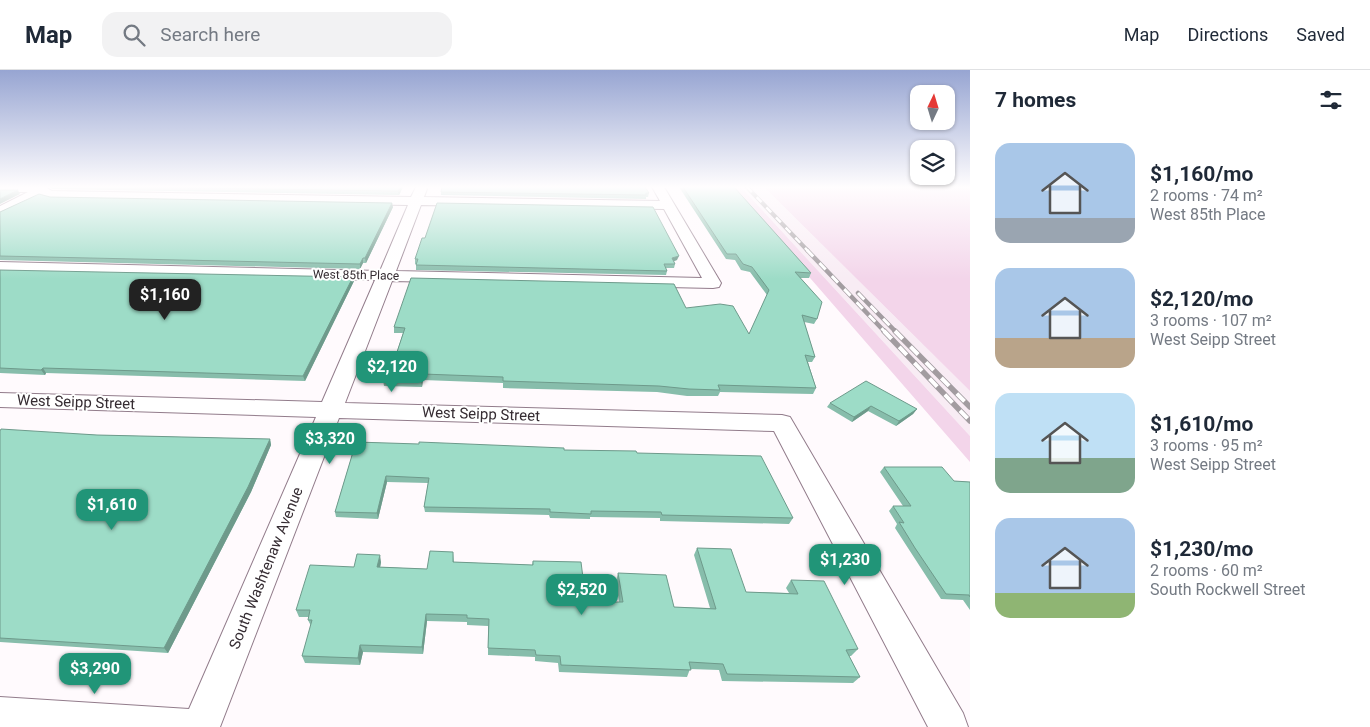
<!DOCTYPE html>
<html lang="en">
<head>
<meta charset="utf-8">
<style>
  body { margin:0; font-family:Roboto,sans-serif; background:#f2f2f3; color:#1f2937; height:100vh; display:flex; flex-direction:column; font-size:19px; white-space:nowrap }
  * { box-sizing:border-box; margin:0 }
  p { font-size:16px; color:#747a83 }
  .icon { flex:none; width:28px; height:28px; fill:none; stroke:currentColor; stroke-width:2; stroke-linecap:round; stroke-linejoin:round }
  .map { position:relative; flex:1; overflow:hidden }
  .drawer { display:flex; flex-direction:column; background:#fff; width:400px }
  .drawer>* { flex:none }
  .needle { width:32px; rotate:4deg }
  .controls { position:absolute; left:910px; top:15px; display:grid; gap:10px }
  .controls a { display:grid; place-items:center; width:45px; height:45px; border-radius:10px; background:#fff; box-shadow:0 1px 4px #0004; font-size:25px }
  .price { position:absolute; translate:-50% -42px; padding:0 11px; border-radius:10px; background:#219578; color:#fff; font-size:16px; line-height:32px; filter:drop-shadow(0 1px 2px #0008) }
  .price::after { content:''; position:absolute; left:50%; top:30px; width:15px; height:11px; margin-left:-8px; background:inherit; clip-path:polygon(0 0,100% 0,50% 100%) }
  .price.selected { background:#222; color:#fff }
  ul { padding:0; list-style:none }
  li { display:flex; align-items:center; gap:15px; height:125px; padding:0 25px }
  li span { display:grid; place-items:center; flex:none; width:140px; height:100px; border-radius:15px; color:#555 }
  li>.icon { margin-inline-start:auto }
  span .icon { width:60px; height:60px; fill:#fffc; stroke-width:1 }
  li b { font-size:21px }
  h2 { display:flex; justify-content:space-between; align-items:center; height:60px; padding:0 25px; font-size:21px }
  header { display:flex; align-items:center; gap:30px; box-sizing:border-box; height:70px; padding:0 25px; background:#fff; border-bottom:1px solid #e0e1e3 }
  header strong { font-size:24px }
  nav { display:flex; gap:28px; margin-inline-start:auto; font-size:18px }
  .search { width:350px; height:45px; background:#f2f2f3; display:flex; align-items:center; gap:12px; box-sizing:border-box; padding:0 18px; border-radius:15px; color:#747a83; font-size:19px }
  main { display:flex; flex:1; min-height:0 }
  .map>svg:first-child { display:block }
</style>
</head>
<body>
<header>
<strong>Map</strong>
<div class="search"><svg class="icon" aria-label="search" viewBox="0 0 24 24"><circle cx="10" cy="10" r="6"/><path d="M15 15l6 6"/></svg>Search here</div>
<nav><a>Map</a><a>Directions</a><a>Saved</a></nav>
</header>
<main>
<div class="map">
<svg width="970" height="657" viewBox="0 0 970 657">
  <rect width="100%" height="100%" fill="#fffafd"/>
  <path fill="#f8ecf4" d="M741,117H764L970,321V366Z"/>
  <path fill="#f3d5ea" d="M731,117H741L970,366V392Z
    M764,117H970V321Z"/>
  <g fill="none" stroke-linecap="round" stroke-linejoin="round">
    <defs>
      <path id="minor" d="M0,117H45L52,121L411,127L416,117H426L427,119L424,127L660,131L652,117H664L721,213L719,217L713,218L392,211L345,333L782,345L790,347L963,643L968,657H928L774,361L339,348L220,657H0V627L189,639L316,347L0,337V323L322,332L375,210L0,202V192L380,201L408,135L52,129L41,126L0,145V136L28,122H0ZM421,135L664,139L702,208L396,201Z"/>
    </defs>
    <use href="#minor" stroke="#927c8b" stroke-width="2"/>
    <use href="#minor" fill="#fff" fill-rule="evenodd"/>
    <defs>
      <path id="rail-far2" d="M747,117L808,181"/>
      <path id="rail-far1" d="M807,180L885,262
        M858,223L896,262"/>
      <path id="rail" d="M884,261L970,351
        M895,261L970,337"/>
    </defs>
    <use href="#rail-far2" stroke="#a29ca0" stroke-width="4"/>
    <use href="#rail-far1" stroke="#a29ca0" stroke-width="4.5"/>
    <use href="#rail" stroke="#a29ca0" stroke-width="5.5"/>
    <use href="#rail-far2" stroke="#fff" stroke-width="2.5" stroke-dasharray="7" stroke-linecap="butt"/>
    <use href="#rail-far1" stroke="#fff" stroke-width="3" stroke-dasharray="9" stroke-linecap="butt"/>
    <use href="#rail" stroke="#fff" stroke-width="4" stroke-dasharray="11" stroke-linecap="butt"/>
  </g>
  <path fill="#87bdab" d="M48,117H403L399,125L53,119Z
    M679,117H734L811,203L809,208H800L817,249L814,254L804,252L815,287L812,292H808L816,318L813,324L720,322L718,326H687L657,322L503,318V313L423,310L422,317L384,316L383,310L394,291L403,263H394V257L686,238L749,264L767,225L750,202L741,200L735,190L726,189Z
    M441,122L649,123L648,127H646V129L441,125Z
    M50,127L393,137L366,193H363L360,199L0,190V142Z
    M415,189L677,190L674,191L675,194L674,198H666L667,201L666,205L416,200V194H415Z
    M0,200L354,211L305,311L46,303L45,305L0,303Z
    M830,333L917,339L913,344L896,356L868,341L852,352L827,337Z
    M0,361L97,365L270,369L271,375L251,422L168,583L0,572Z
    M356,372L637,383L793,448L789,454L660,451V448L590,447V449L550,448L549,445L425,442L424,437L428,413L387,412L378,449L336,447L335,442Z
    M884,397L954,411L970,412V540L963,530L941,529L895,458L897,454L889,441L893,436H903L880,402Z
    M697,478L746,522L789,523L786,518L791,510L858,579L851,586H849L860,607L853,613L722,611L719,600L690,599L687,607L559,602L558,593L535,591V587L488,585V556L467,555V552L427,551L423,584L363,582L360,595L305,593L302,586L311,556L308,550L309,547H299L296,540L354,497L381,492L380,497L427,499L453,482L454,492L532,495L533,491L586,532H619L616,511L618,503L674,537L710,538L694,485Z"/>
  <path fill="#6e9a8b" d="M401,117H403L399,125L398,121Z
    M18,120L20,124L0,134V129Z
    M392,133L393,137L366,193L365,188Z
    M679,186L677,190L671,192L672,188Z
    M363,188V193L360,199V194Z
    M353,207L354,211L305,311L303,306Z
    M43,298L46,303L45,305L41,300Z
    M423,304V310L422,317L421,311Z
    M871,336L868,341L852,352L854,347Z
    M917,339L913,344L896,356L899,351Z
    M270,369L271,375L251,422L168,583L164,578Z
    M386,406L387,412L378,449L377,443Z
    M380,485L381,492L379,504L377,497Z
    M426,544L427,551L423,584L422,577Z
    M360,575L363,582L360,595L358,588Z"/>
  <path fill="#9ddcc7" stroke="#6e9a8b" d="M134,117H401L398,121Z
    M442,117H645L649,123H646V125L441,122Z
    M683,117H734L811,203L795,202L822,232L817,249L802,245L815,287L805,285L816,318L718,315L720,320L689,319L659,316L503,311V307L423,304L421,311L383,310L388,291H394L405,258L394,257L411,208L674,214L686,238L720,234L733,236L749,264L769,220L752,197L743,194L736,184H727Z
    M0,120H18L0,129Z
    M39,124L50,127L392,133L365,188H363L360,194L0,186V142Z
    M437,133L653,137L679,186L672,188L675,194H664L667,201L416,195L418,189H415L422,168H425Z
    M0,200L353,207L303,306L43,298L41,300L0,298Z
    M866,311L917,339L899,351L871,336L854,347L830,333Z
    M1,359L97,365L270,369L248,417L164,578L0,568V361Z
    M356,372L419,374V372L564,378V380L636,381L637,383L761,386L793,448L662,445L661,442L591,441V444L550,442V439L424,437L429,408L386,406L377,443L335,442Z
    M884,397H942L954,411L970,412V527L969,525L946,524L915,478L899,452L904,453L893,436H911Z
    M697,478L731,479L746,522L798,524L791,510L824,511L858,579L846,580L860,607L727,604L723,594L689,592L691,600L561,595L560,586L536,585L535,580L488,578L489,549L467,548V545L426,544L422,577L360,575L358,588L302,586L312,550H308L310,540H296L310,495L354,497L357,484L380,485L377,497L427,499L430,481L453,482V492L533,495V491L581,492L586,532H623L618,503L666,505L674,537L716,539Z"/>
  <linearGradient id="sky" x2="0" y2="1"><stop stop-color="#97a5d2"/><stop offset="0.56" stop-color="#fffdfe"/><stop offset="1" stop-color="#fffdfe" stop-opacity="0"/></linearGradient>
  <rect width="970" height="209" fill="url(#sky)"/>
  <g text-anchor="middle" stroke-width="4" stroke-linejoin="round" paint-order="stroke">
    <g font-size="12" fill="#352c32" stroke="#fff">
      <text transform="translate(356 205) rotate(1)" y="4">West 85th Place</text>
    </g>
    <g font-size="15" fill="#352c32" stroke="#fff">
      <text transform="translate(76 332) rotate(2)" y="5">West Seipp Street</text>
      <text transform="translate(481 344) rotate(2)" y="5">West Seipp Street</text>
      <text transform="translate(266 498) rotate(-68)" y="5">South Washtenaw Avenue</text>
    </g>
  </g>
</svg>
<div class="controls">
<a><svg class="needle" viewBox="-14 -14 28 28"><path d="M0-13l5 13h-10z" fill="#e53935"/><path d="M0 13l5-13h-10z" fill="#747a83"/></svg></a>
<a><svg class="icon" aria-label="layers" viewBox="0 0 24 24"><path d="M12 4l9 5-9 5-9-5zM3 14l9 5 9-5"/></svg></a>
</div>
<b class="price selected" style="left:165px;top:251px">$1,160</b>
<b class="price" style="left:392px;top:323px">$2,120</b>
<b class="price" style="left:330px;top:395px">$3,320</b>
<b class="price" style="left:112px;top:461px">$1,610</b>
<b class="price" style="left:845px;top:516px">$1,230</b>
<b class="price" style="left:582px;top:546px">$2,520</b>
<b class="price" style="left:95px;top:625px">$3,290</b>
</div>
<section class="drawer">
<h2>7 homes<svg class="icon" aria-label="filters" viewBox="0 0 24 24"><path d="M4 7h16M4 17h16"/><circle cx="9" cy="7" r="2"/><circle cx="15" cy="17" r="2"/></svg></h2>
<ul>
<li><span style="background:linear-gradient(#a9c7e8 75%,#9aa5b1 0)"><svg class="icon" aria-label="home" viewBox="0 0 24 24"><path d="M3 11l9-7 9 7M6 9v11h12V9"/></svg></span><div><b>$1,160/mo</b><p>2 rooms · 74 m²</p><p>West 85th Place</p></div></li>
<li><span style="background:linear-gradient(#a9c7e8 70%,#b9a48a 0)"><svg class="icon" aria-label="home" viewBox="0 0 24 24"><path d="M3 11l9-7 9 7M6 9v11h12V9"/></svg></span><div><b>$2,120/mo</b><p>3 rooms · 107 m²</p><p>West Seipp Street</p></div></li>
<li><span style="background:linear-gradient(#bfe0f5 65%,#7fa58c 0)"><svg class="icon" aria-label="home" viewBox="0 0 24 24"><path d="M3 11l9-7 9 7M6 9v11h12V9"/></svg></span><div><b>$1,610/mo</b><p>3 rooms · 95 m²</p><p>West Seipp Street</p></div></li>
<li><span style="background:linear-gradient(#a9c7e8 75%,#8fb573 0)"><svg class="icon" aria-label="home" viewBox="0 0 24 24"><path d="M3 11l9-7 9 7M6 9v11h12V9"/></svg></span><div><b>$1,230/mo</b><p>2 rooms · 60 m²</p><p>South Rockwell Street</p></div></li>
</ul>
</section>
</main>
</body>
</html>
